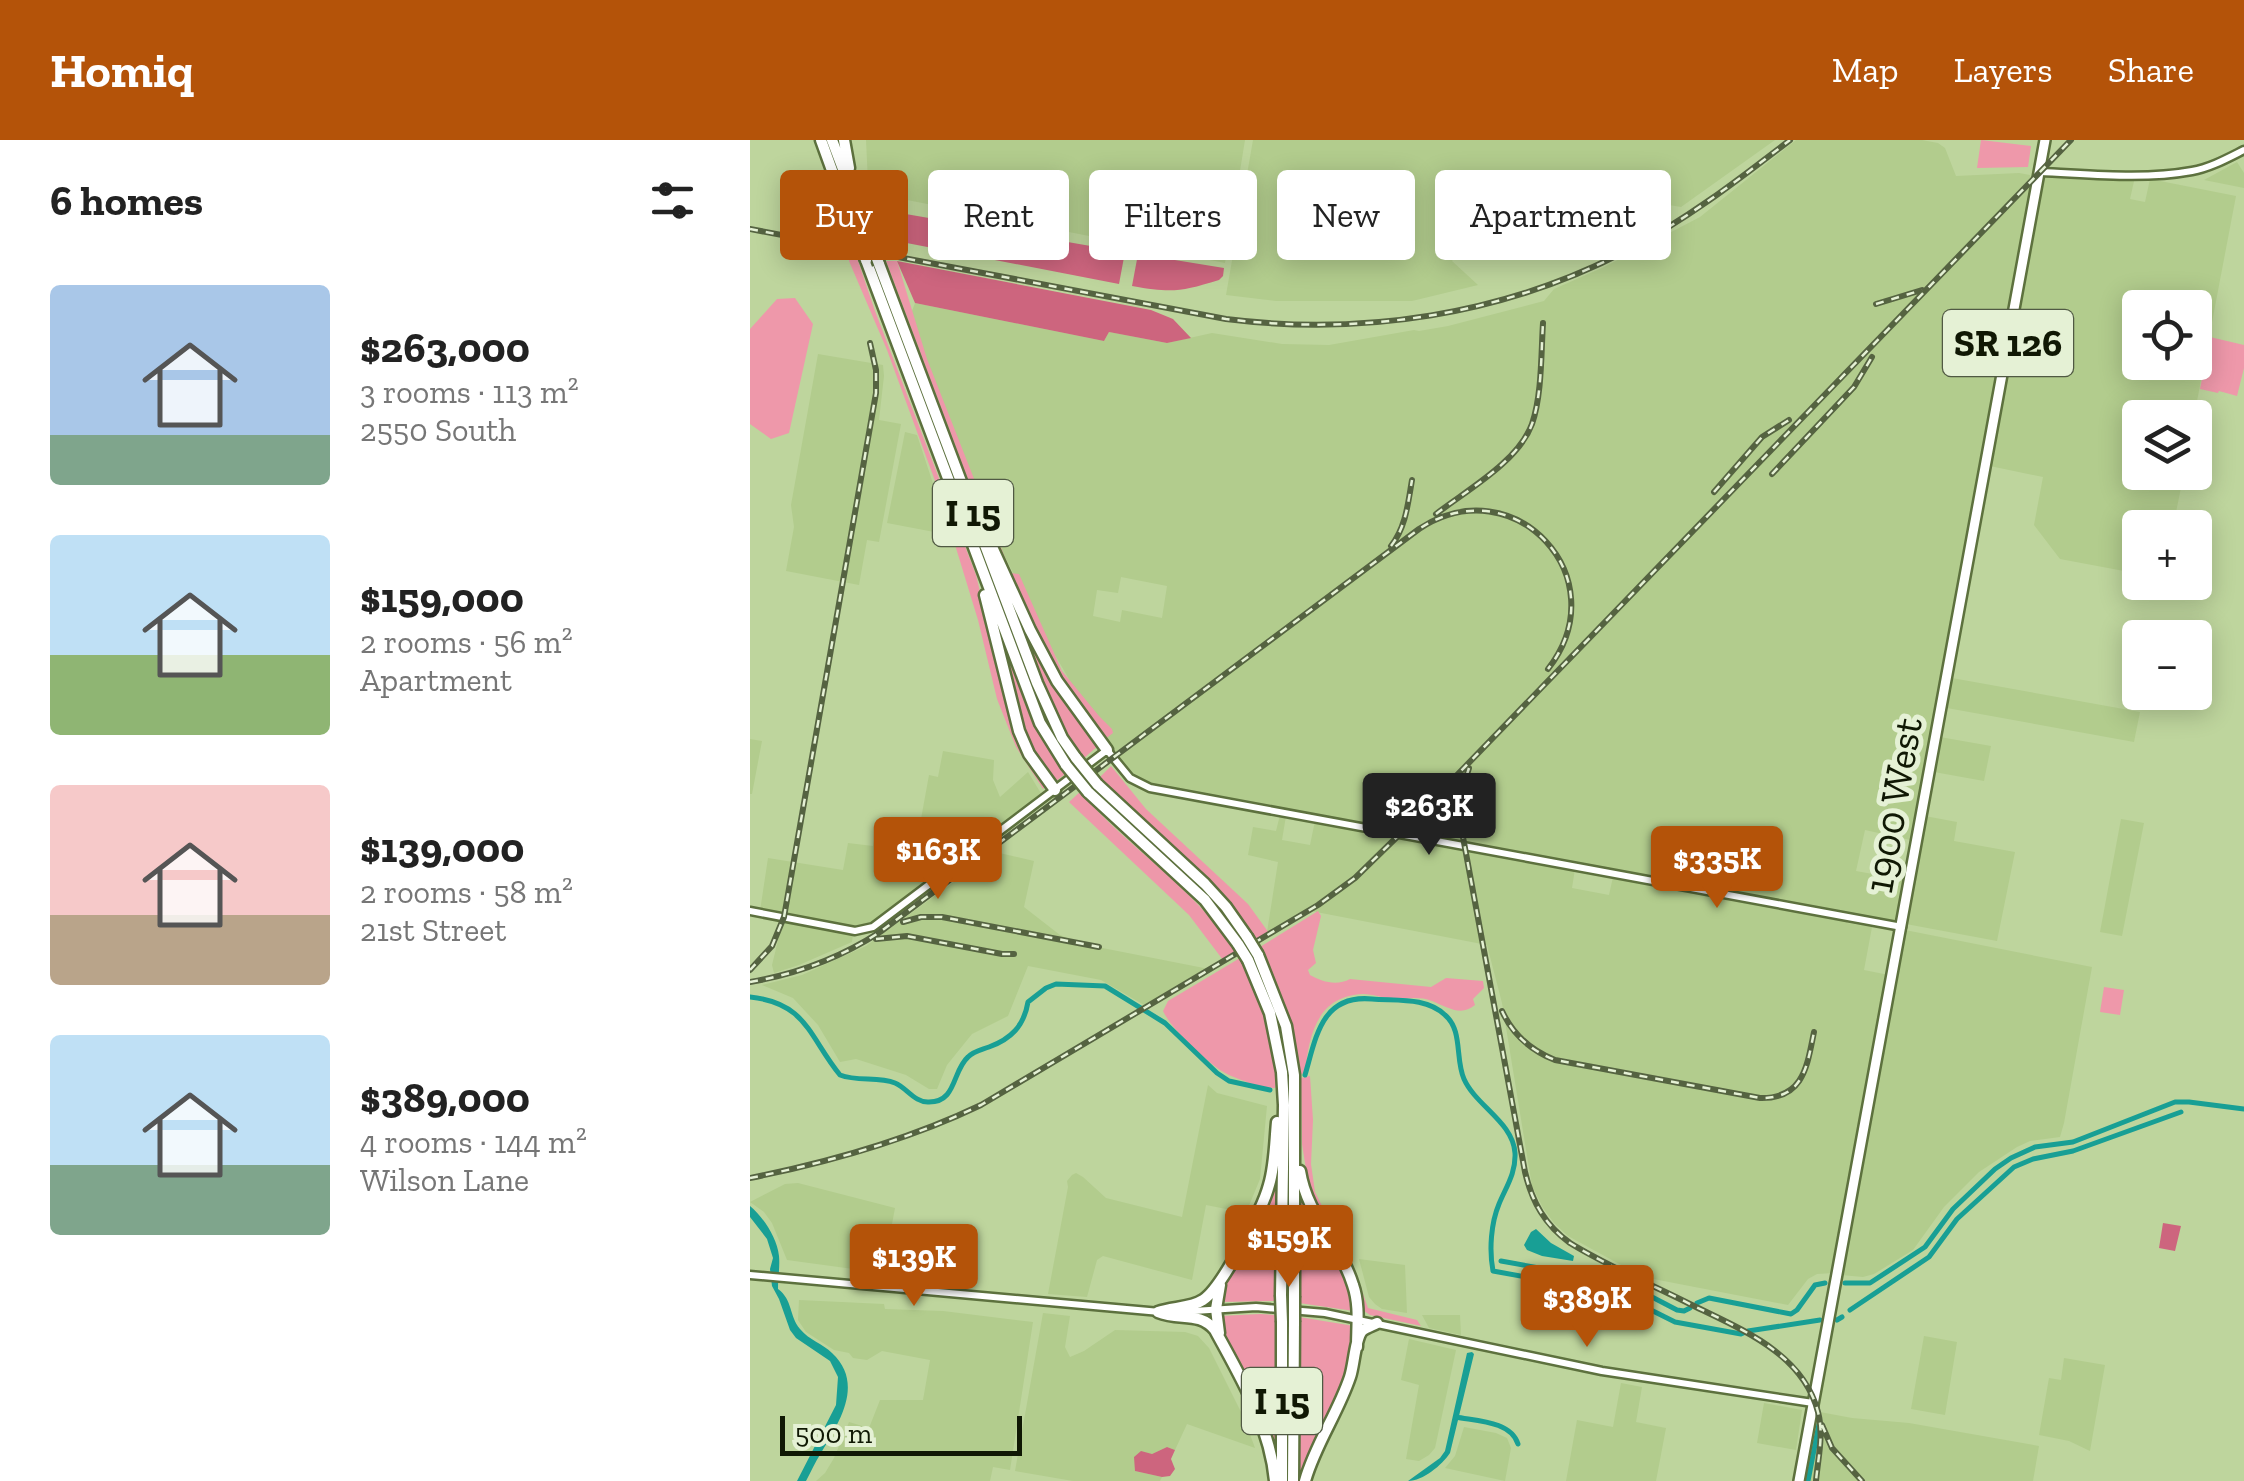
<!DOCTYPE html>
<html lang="en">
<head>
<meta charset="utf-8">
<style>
  body { margin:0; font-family:"Zilla Slab",serif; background:#f6f6f6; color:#222; height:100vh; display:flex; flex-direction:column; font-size:38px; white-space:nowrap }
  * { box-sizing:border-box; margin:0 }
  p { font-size:32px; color:#767676 }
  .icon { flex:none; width:55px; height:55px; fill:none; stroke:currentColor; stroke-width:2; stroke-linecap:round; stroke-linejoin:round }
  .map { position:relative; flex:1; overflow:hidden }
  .side { display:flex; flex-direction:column; background:#fff; width:750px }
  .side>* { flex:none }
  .banner { position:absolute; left:30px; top:30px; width:950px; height:90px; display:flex; gap:20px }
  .controls { position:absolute; left:1372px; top:150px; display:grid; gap:20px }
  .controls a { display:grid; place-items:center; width:90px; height:90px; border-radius:10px; background:#fff; box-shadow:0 5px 25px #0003; font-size:50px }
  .scale { position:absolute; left:30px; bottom:25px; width:242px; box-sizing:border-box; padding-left:10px; border:5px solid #101804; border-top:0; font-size:28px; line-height:35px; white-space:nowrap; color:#101804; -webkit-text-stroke:8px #e5f1d5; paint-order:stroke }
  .price { position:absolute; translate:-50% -85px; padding:0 22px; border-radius:10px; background:#b45309; color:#fff; font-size:32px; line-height:65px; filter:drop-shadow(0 2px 5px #0008) }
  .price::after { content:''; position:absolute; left:50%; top:60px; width:30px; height:22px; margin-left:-15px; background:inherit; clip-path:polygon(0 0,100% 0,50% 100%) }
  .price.selected { background:#222; color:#fff }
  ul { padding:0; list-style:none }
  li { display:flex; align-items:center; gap:30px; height:250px; padding:0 50px }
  li span { display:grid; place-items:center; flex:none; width:280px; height:200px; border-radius:10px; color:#555 }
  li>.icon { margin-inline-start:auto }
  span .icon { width:120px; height:120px; fill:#fffc; stroke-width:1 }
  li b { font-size:42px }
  h2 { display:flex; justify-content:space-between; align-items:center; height:120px; padding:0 50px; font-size:42px }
  .pill { padding:0 35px; border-radius:10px; background:#fff; box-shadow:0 5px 25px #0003; font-size:35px; line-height:90px }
  .pill.selected { background:#b45309; color:#fff }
  header { display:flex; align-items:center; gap:60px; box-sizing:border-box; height:140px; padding:0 50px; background:#b45309; color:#fff }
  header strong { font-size:48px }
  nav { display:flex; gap:55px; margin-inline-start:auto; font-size:35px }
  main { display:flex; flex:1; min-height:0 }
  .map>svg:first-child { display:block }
</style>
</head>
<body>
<header>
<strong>Homiq</strong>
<nav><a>Map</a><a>Layers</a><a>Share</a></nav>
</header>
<main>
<section class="side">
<h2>6 homes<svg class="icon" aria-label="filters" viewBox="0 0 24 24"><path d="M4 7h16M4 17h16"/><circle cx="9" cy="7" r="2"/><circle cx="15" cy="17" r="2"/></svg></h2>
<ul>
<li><span style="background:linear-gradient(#a9c7e8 75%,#7fa58c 0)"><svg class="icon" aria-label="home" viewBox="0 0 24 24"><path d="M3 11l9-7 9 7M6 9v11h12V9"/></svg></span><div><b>$263,000</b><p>3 rooms · 113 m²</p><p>2550 South</p></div></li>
<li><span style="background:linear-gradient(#bfe0f5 60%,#8fb573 0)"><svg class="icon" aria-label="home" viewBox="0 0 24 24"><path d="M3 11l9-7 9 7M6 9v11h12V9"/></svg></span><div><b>$159,000</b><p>2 rooms · 56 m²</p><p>Apartment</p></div></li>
<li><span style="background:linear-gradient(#f6c9c9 65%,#b9a48a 0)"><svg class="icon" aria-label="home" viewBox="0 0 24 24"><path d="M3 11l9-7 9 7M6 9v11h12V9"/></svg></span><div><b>$139,000</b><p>2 rooms · 58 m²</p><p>21st Street</p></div></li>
<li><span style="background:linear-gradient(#bfe0f5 65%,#7fa58c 0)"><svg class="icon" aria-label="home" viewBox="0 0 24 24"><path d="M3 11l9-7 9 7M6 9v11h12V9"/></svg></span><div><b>$389,000</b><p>4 rooms · 144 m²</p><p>Wilson Lane</p></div></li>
</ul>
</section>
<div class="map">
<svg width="1494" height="1341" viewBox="0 0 1494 1341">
  <rect width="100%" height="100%" fill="#bed59d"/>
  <path fill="#b2cc8d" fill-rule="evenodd" d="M116,0H495L475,123L122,53L118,42Z
    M503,0H1025L931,67L865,56L860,80L831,75L839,38L802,31L788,93L719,97L702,121L728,145L662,161H526L476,155Z
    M1046,0H1172L1188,3L1195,8L1206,36L1269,33L1280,35L1283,42L1165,701L1115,690L1106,731L1156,740L1148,784L1098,775L1097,783L1122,787L1114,830L1139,835L1084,1133L1067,1134L1058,1139L1038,1165L893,1137L818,1096L804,1083L793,1068L782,1046L752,863L737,805L561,771L517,792L528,722L498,715L503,687L526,691L530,675L536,676L532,700L560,705L566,676L400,645L384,636L357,605L305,515L249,405L194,273L161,174L165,163L354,201L359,192L417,203L462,193L532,204L579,205L664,190L669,191L698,186L794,161L804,149L854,127L950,77ZM371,437L417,446L412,478L372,470L370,482L343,476L347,450L368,453ZM825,729L863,737L859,755L822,748Z
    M1487,22L1494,33V48L1454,40Z
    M1292,35L1385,37L1380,59L1395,62L1400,39L1486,56L1444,277L1390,278V332L1434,333L1423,387L1390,388V434L1310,419L1284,385L1293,337L1240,326ZM1390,168H1445V222H1390Z
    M68,214L133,225L134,236L129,280L151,284L129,402L117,400L109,445L36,431L44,387L41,365Z
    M155,292L167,295L200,395L137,383Z
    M1202,538L1390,572L1384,602L1197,568Z
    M1190,597L1241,606L1234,641L1184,632Z
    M0,599L12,601L2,654H0Z
    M193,611L244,620L243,640L250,657L278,632L292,655L122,783L105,787L10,771L18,718L93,730L98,703L123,706L127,683L169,690L179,635L188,637Z
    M1175,676L1207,682L1204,701L1265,712L1247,801L1156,784Z
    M1371,679L1394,683L1372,796L1350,792Z
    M245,712L284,721L274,767L310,795L332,804L459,829L394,865L351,840L278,826L258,876L222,894L197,925L187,949H179L156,935L106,919L90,922L68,885L43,858L12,845L52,835L116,806Z
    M33,780L103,794L102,802L49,825L24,833L22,825Z
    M1155,790L1342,827L1314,983L1310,997L1280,1001L1267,1007L1229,1032L1194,1067L1163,1110L1124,1134L1113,1137L1091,1135Z
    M458,945L467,953L517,966L510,1039L496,1073L456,1065L442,1140L353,1116L347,1120L337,1157L298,1154L318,1047L317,1041L322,1035L326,1033L333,1037L356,1058L432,1077Z
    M48,1043L145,1068L142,1084L151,1087L140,1134L37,1120L22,1083L14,1072L0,1062L35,1044Z
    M609,1119L655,1125L657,1173L632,1169L625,1164L619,1157Z
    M49,1160L134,1164L135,1169L193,1171L283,1182L260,1330L243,1327L240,1341H66L75,1333L84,1318L99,1282L119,1288L130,1260H173L180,1220L132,1211L117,1220L103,1218L99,1213L84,1210L56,1192L48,1180Z
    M293,1173L320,1176L315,1207L320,1217L334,1211L365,1190L435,1192L448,1196L459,1208L494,1278L505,1308L437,1284L425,1310L417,1307L402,1314L385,1331L412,1337L410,1341H323L265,1331Z
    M672,1175H710L711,1195L679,1188Z
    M1174,1196L1207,1202L1195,1275L1161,1269Z
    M659,1199L706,1210L685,1308L679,1315L669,1321L656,1319L669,1245L651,1240Z
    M1314,1218L1355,1225L1340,1311L1319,1301L1289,1295L1299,1238L1311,1240Z
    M871,1243L892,1247L886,1282L916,1288L906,1341H816L827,1280L863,1287Z
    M1014,1263L1052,1270L1046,1310L1007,1303Z
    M1070,1272L1102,1278L1159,1283L1289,1306L1283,1341H1055Z
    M714,1287L746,1293L757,1298L761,1308L755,1341L695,1328L705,1316Z"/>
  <path fill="#ee98aa" d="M1231,0L1281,6L1278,27L1227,28Z
    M100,112H105L125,171L226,435L260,574L296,645L293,649L266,607L247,559L228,480L188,349L137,210L99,121Z
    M136,121H147L177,219L261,433L269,434L312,531L349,576L362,589L363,593L355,599L323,563L256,436L238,393Z
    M45,158L63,184L39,293L21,299L0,284V189L27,159Z
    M1460,197L1494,205V228L1487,256L1469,251L1468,253L1450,249Z
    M255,444L349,605L333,619L305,574Z
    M242,475C263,529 280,586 315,634L305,642L279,610Z
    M361,626L396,669L498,764L519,793L506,801C467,741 411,699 359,650L349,638Z
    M330,652C380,710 443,746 486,812L473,820L439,775L319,662Z
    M568,771L571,776L563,810L566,823L558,830L560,835C572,842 587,846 600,839L681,847L696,838L733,841L734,848L723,859L725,865C711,877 697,867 682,861C669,856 657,859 643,859C633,858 623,854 613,854C567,856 559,895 555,933L551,934C545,888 531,848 510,807Z
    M490,818C507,853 532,910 525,948L508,947C497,941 482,938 470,930C453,918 422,890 413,871L418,861Z
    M1354,847L1374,850L1370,875L1350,872Z
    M560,936L563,980L561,1024L565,1052L606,1134L618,1168L667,1180L671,1186L620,1175L614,1171L607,1145L568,1075L559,1048L552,1004L551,938Z
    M527,1009L526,1161L470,1162V1151L509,1075Z
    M550,1039L600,1141L604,1171L549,1163Z
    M510,1174L526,1175L525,1319L472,1199L470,1176Z
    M549,1177L604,1186L601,1224L552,1341H547Z"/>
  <path fill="#cd657e" d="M127,69L375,112L369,144L136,99Z
    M388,114L474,128L473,136L469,140C430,152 422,153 382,146Z
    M147,121L401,170L423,179L441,198L417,203L359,192L354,201L165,163Z
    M1413,1083L1431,1086L1425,1111L1409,1108Z
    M417,1307L425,1310L421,1319L425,1329L420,1336L412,1337L385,1331L384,1317L391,1311L402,1314Z"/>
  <path fill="#189f95" d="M0,1066C14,1078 27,1098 29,1116C30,1126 28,1138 28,1149C43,1160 39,1176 50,1189C59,1200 73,1204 82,1213C115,1244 89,1282 71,1313C65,1322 61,1332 56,1341H47L86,1265L88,1237L80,1221L46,1198L40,1190L29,1159L22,1146L20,1129L23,1118L17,1099L0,1077Z
    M786,1089L801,1103L824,1116L823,1121L792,1116L777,1110L774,1105L781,1092Z
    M722,1212L724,1214L700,1313C692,1325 673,1341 658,1341L690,1318L695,1311L717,1213Z"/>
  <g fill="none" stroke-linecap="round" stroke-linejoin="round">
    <path stroke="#189f95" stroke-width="5" d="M0,857C57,863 59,897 90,935C108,942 128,936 145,943C157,948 165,963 179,962C207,962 202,931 218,917C224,911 231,910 239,907C261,899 274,886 278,862L296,848L306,844L355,846L415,883L467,933L479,941L520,950
      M555,935C566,898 571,854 622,859C647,861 676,857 695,875C713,890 705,919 714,939C726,966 763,982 765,1013C766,1033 756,1047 749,1064C741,1083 739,1110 743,1131L869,1154L925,1182L991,1194L998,1191L1070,1180
      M751,1121L877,1144L927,1170L934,1171L940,1168
      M1095,1143H1120L1175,1107L1203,1069L1245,1029L1261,1018L1285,1007L1323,1002L1425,962H1439L1494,969
      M947,1163L959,1158L1041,1174L1047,1170L1065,1145L1075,1143
      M1100,1170L1179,1117L1207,1079L1264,1027L1283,1019L1323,1011L1431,972
      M1087,1180L1092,1177
      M706,1277C726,1281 761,1281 768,1304
      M1058,1341L1069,1284"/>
    <defs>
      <path id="secondary" d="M1290,32C1339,34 1393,40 1442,31C1460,28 1478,18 1494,10
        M0,771L105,791L123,787L357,610L380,638L400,648L1152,787
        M0,1135L410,1172
        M428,1172L506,1167L575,1173L852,1231L1063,1263"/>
      <path id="primary" d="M1049,1341L1295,0"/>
      <path id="highway" d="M71,0L105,94
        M82,0L118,95
        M94,0L99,28
        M116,120L290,583L316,625
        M129,124L287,543L312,598L326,618
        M238,398L280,490L307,541L357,610
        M235,455L269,591L279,614L305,650
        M347,644L455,744L476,767L497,797
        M338,652L455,760L488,804
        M508,815L536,886L544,935V1156
        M498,820L520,873L532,932L534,965L531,1155
        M550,1031C557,1076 590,1103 603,1145C610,1165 607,1186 607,1207
        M408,1172C422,1167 441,1168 453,1160C472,1148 513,1068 519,1045C525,1025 525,1003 527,982
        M408,1172C430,1181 449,1171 465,1190C491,1238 520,1286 525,1341
        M532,1182V1341
        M469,1193L466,1169L470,1145
        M543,1341L544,1182
        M555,1341C565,1305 588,1273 600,1237C604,1226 605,1199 612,1191C615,1188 624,1185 627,1183"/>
    </defs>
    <use href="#secondary" stroke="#5d713e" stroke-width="11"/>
    <use href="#primary" stroke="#5d713e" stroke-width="14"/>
    <use href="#highway" stroke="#5d713e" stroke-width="15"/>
    <use href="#secondary" stroke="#fff" stroke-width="6"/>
    <use href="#primary" stroke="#fff" stroke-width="9"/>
    <use href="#highway" stroke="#fff" stroke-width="10"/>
    <defs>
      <path id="rail" d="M0,89L476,179C613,196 753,175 876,111C935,81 988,40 1040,0
        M1126,164L1172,150
        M1022,334L1104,247L1122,217
        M964,352L1012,297L1039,280
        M686,374C717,350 768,322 782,284C792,255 791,214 793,183
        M641,406C656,387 658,363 662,340
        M719,628L711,653L710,681L775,1032C782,1062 795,1085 820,1103C859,1127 903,1145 944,1166C993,1190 1053,1214 1068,1272C1074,1295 1068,1318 1066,1341
        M153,782L171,777H192L349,807
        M126,799L157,796L252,814H264
        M0,830L22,806L34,777L126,253V230L120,203
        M0,842C47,834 90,818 130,792L669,389C764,326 869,438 798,529
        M752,871C763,895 780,910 805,920L1010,958C1054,959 1057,926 1064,892
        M0,1038C80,1022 158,1000 231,965L568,765L605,738L650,694L1321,0
        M1072,1285L1082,1308L1112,1341"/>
    </defs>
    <use href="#rail" stroke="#556341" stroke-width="6"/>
    <use href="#rail" stroke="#e5f1d5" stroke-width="2.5" stroke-dasharray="8" stroke-linecap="butt"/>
    <defs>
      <path id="highway-bridge" d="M105,94L116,120
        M118,95L129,124
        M326,618L347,644
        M316,625L338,652
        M497,797L508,815
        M488,804L498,820
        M531,1155L532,1182
        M544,1182V1156"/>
    </defs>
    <use href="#highway-bridge" stroke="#5d713e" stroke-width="15" stroke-linecap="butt"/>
    <use href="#highway-bridge" stroke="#fff" stroke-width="10"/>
  </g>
  <g text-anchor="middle" stroke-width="10" stroke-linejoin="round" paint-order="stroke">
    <g fill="#e5f1d5" stroke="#505943" stroke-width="2.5">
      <rect x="1193" y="170" width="130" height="66" rx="8"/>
      <rect x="183" y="340" width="80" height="66" rx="8"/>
      <rect x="492" y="1228" width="80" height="66" rx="8"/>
    </g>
    <g font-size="38" font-weight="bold" fill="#101804">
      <text x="1258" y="216">SR 126</text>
      <text x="223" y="386">I 15</text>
      <text x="532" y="1274">I 15</text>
    </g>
    <g font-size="40" fill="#101804" stroke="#e5f1d5">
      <text transform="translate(1143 665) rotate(-80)" y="14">1900 West</text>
    </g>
  </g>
</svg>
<div class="controls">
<a><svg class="icon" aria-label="locate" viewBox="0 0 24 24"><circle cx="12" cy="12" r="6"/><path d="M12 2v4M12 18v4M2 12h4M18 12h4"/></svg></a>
<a><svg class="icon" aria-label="layers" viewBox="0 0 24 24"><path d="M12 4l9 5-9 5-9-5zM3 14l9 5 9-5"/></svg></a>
<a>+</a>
<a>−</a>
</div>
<div class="scale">500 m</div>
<b class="price selected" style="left:679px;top:718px">$263K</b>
<b class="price" style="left:188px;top:762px">$163K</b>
<b class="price" style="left:967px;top:771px">$335K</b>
<b class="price" style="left:539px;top:1150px">$159K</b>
<b class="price" style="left:164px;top:1169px">$139K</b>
<b class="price" style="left:837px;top:1210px">$389K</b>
<div class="banner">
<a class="pill selected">Buy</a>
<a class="pill">Rent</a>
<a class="pill">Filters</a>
<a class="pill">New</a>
<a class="pill">Apartment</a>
</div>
</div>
</main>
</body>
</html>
